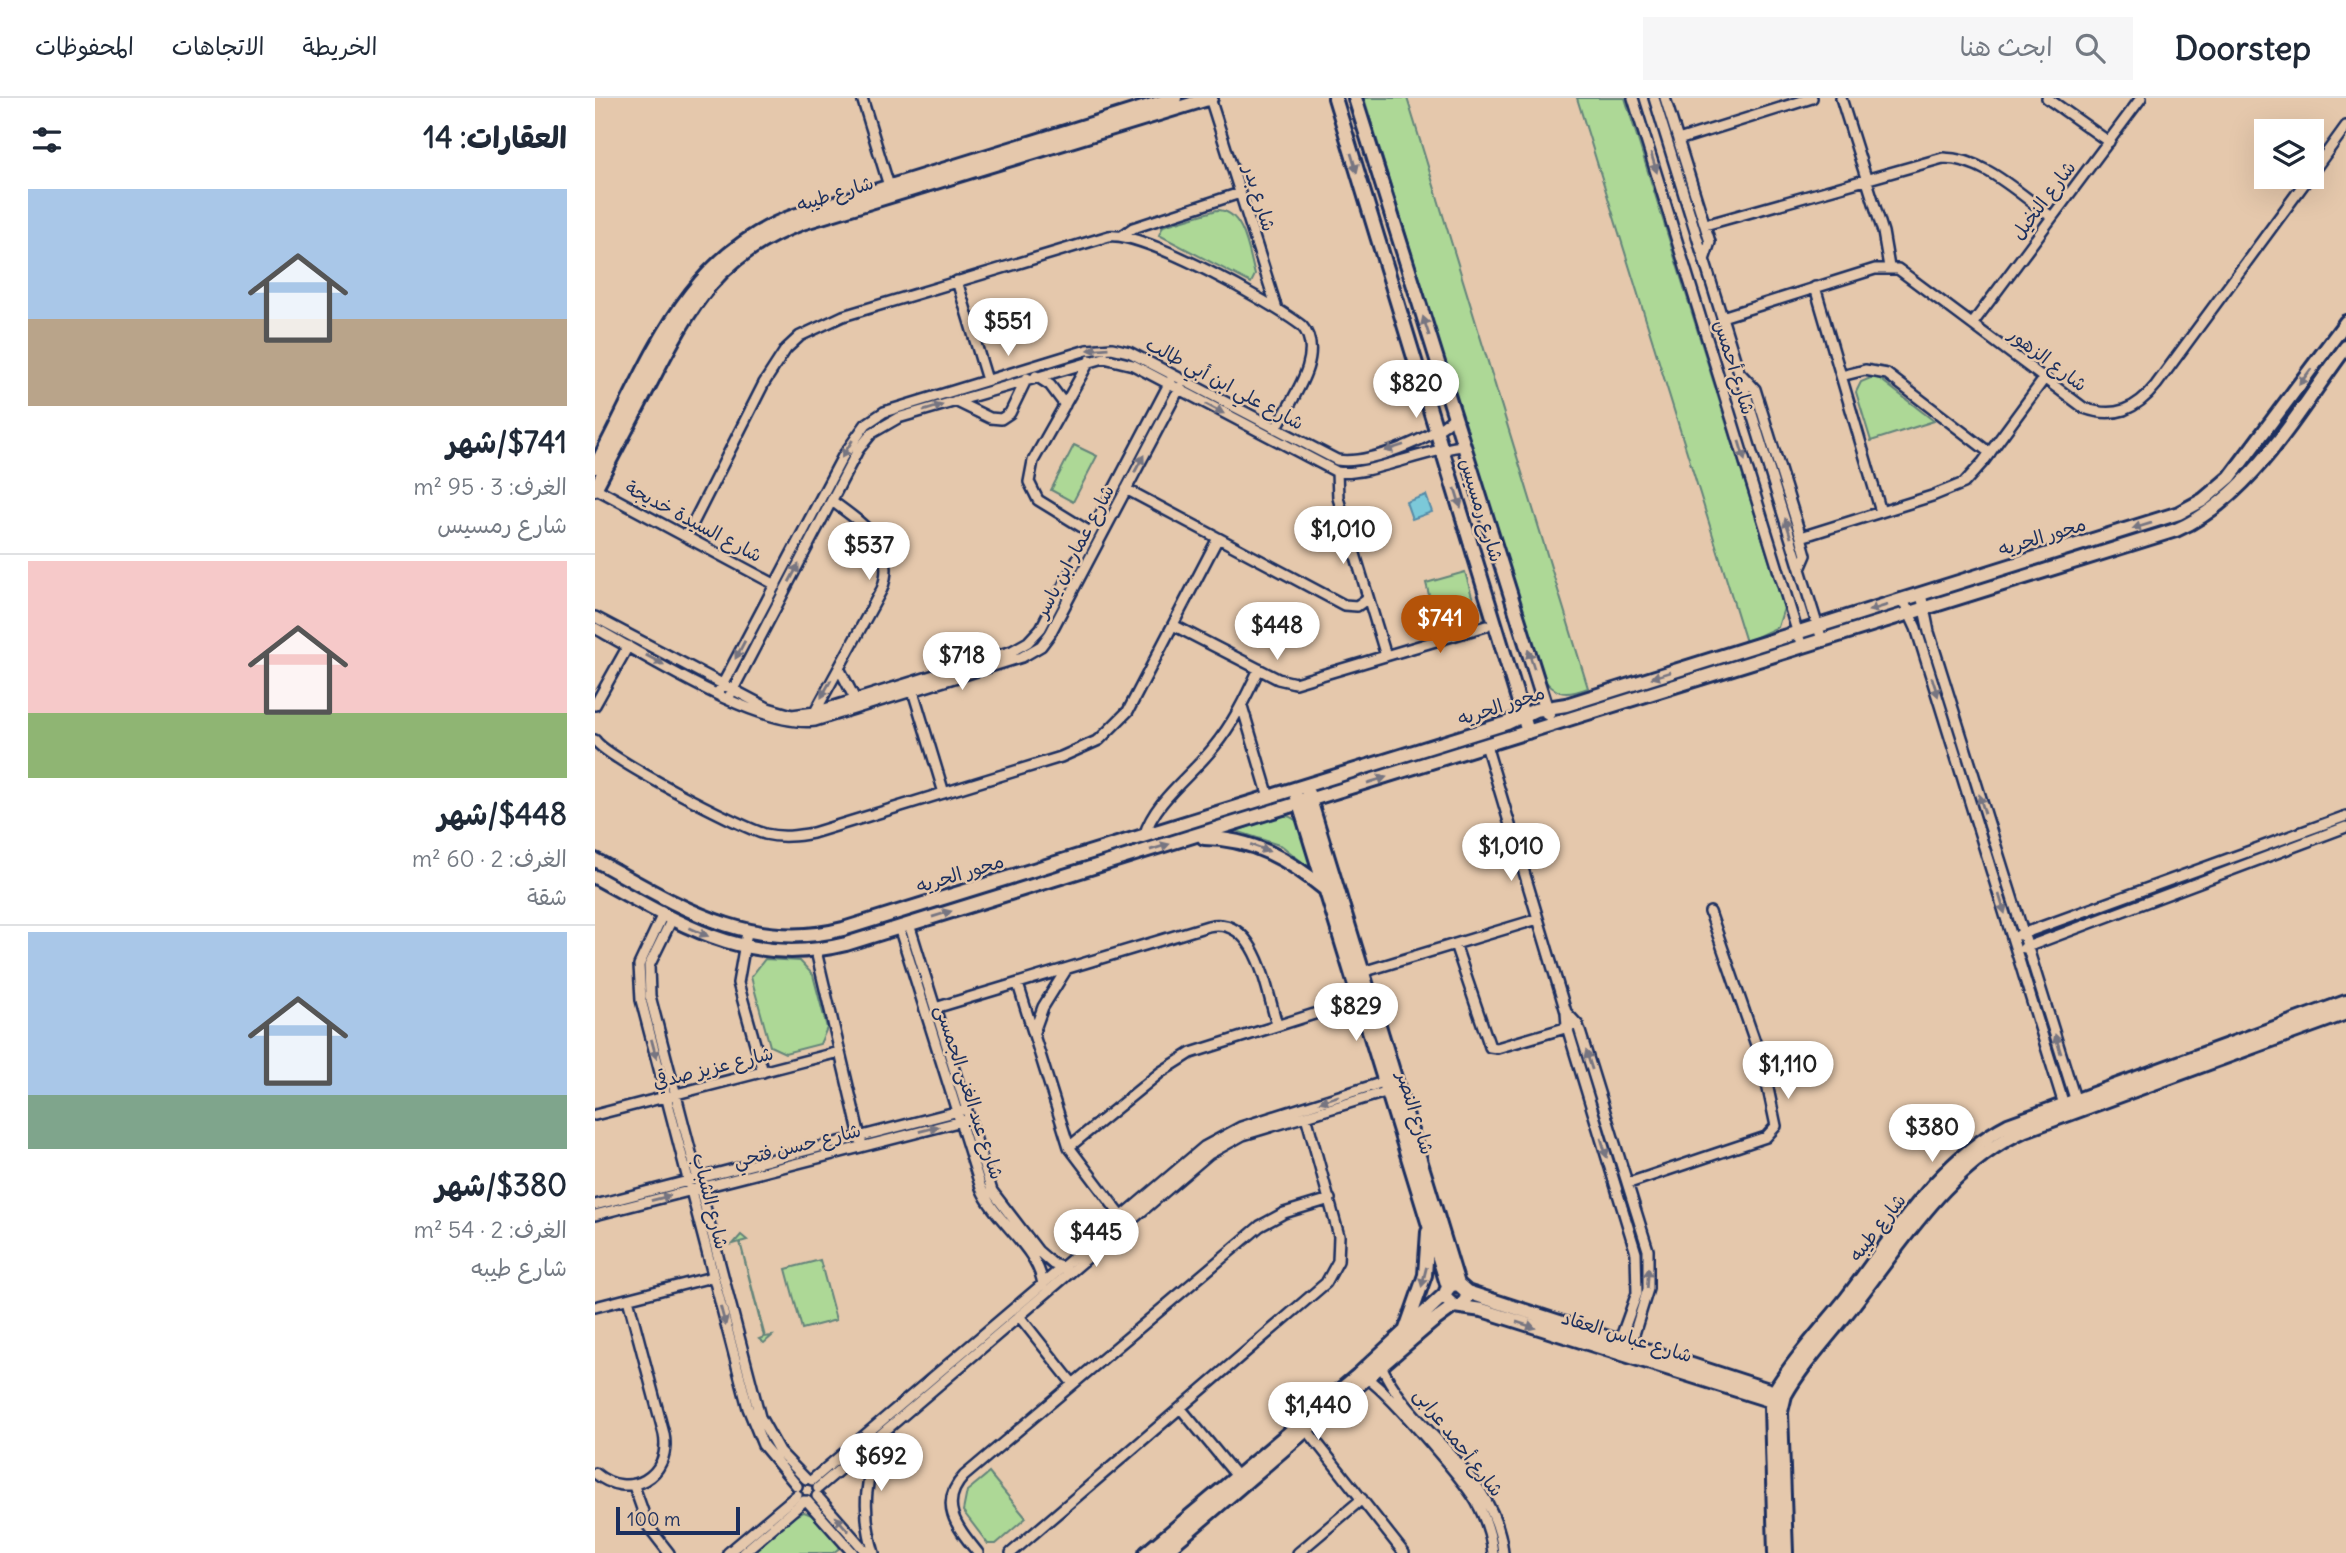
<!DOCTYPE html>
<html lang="ar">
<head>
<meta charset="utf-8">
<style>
  body { margin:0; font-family:Delius,"Playpen Sans Arabic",sans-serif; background:#f6f6f7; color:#1f2937; direction:rtl; height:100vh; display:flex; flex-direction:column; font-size:26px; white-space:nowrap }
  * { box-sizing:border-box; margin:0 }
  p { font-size:23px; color:#747a83 }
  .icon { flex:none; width:38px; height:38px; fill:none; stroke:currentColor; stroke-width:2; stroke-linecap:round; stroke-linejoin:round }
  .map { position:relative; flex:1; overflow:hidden; direction:ltr }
  .drawer { display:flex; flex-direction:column; background:#fff; width:595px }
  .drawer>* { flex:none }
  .fabs { position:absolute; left:1659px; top:21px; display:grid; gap:14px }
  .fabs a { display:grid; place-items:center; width:70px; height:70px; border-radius:0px; background:#fff; box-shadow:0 7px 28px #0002; font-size:35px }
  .scale { position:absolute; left:21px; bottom:18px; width:124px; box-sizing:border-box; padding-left:7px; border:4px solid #1b2f5e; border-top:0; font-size:19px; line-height:24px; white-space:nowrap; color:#1b2f5e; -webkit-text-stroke:5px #e5c8ac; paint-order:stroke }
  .price { position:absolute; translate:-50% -60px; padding:0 16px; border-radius:24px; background:#fff; color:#222; font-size:23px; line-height:46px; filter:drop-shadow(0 2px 4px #0008) }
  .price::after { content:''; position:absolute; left:50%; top:42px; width:21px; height:16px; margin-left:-10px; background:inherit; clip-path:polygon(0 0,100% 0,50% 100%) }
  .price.active { background:#b45309; color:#fff }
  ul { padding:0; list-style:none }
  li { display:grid; align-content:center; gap:14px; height:371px; padding:0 28px }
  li+li { border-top:2px solid #e0e1e3 }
  li span { display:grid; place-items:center; height:217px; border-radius:0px; color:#555 }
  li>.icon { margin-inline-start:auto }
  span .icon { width:126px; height:126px; fill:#fffc; stroke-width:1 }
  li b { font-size:30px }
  h2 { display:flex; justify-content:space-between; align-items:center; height:84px; padding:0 28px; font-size:30px }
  header { display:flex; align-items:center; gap:42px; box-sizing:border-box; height:98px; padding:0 35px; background:#fff; border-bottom:2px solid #e0e1e3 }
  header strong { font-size:33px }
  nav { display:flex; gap:38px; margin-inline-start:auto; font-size:24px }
  .search { width:490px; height:63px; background:#f6f6f7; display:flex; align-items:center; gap:18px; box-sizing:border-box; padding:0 24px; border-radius:0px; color:#747a83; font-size:26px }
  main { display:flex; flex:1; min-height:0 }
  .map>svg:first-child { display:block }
</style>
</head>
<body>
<header>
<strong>Doorstep</strong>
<div class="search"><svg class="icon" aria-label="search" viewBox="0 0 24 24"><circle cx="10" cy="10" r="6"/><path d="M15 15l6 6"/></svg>ابحث هنا</div>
<nav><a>الخريطة</a><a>الاتجاهات</a><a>المحفوظات</a></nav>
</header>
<main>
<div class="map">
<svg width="1751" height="1455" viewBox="0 0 1751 1455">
  <rect width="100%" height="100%" fill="#e5c8ac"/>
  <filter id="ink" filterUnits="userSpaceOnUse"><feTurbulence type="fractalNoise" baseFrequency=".0143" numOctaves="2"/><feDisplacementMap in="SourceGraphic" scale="14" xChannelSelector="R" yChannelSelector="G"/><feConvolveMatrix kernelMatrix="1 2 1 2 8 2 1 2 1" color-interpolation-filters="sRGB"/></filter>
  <g filter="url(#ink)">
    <path fill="#add896" stroke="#64847a" stroke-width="2" d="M769,0H812L993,590C972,598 961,598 947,579Z
      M982,0H1030L1189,510L1183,529L1151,544Z
      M622,112C650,112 654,156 660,177L656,185L564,137L568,128Z
      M1278,279L1285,281L1339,323L1276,343L1261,294L1266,284Z
      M479,347L502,358L478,404L456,392Z
      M870,474L883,519L844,530L832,500L835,501L831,485Z
      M688,717C715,721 716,753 722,776L687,748L641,733Z
      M170,861L205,863L218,877L232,930L225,946L190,955L175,948L156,879Z
      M146,1137L152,1142L145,1144L170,1239L177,1238L169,1245L164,1241L169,1239L145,1144L138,1146Z
      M225,1162L241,1222L207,1231L191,1171Z
      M394,1375L431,1420L401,1446H393L368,1413L372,1393Z
      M209,1414L222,1419L247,1448L238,1455H160C165,1439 193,1419 209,1414Z"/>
    <path fill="#7bc9d9" stroke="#558ba8" stroke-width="2" d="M831,397L837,414L817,421L811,404Z"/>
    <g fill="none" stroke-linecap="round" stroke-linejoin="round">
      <defs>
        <path id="street" d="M267,0L294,88
          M615,0L682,211
          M1038,0L1207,549
          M1059,0L1227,542
          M1070,0L1115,144L1109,162
          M1246,0L1288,134L1294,169
          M1452,0L1514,44
          M1083,42L1217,0
          M1717,75L1751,28
          M1110,127L1348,60C1390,60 1425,97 1457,119
          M527,138L538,130L645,95
          M362,183L392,282
          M1220,189L1286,414
          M1127,219L1280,171H1303L1489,310C1519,321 1541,312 1561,287L1714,79
          M1378,225L1546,0
          M495,262L438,363L434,384L443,402L495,434
          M1145,275L1160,291L1206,439L1211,457L1205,471
          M441,278L455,287L470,307
          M1246,278L1270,272L1292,276L1395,355
          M360,303L395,320L406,321L415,315L432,280
          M742,374L743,400L791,558
          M0,390L181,487
          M531,391L749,507L762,508L773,500
          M91,439L169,285L191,251L205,238L248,218L514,138C550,134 676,204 707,228C732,257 695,303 681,331
          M1206,439L1337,398L1369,385L1388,364L1449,281
          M1326,496L1334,534L1482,1007
          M1308,502L1321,530L1470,1010
          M0,519L173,610L197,617L220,614L417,553L433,544L446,530L576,282
          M578,527L683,581L700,585L891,528
          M0,530C51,558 165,631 220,623L427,559L446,548L455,536L585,289
          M244,570L260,601
          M318,593L349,695
          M123,595L248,358L271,326L289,314L492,252L517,250L534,254L742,362C772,367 838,341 859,319
          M133,601L263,352L277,335L303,320L509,260L538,267L742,374C770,379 832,351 868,348
          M0,607L33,548
          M647,608L674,699
          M220,614L287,491C303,448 268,426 237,403
          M0,642C11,660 145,729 170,736C187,740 202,738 218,735L466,659L504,642L533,613L623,440
          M891,647L971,914L972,929L1041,1155L1042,1195L1025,1242
          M549,738C560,702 595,679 618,650C638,626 651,599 664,571
          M68,816L44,867L46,902L153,1310L168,1347L202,1388
          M77,821L54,868L55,898L165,1319L184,1353L211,1381
          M314,826L397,1093L443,1153L458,1166L471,1171
          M304,829L386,1090C401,1125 443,1149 448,1187
          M152,834L143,885L168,974
          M1424,837L1751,718
          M860,846L895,949L902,950L977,928
          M1429,850L1751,729
          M221,853L266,1043
          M764,875L943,821
          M423,886L474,1049L527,1119
          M340,910L613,828C662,817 671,892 682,926
          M971,914L983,927L1053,1152V1191L1036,1246
          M439,934L448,909L471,872
          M0,1017L244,954
          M474,1049L566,974L596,955L770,900
          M1034,1085L1171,1039L1181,1028L1168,967L1115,814
          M0,1107L368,1012
          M0,1117L371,1022
          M0,1209L117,1179
          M424,1218L478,1286
          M785,1265C815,1335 901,1374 908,1455
          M768,1278C789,1288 867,1380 881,1403C890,1419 896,1437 898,1455
          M587,1312L645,1382
          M712,1332L809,1455
          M0,1375C33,1403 77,1379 69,1336L33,1201
          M217,1382L609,1049L646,1029L795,982
          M39,1388L53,1428L74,1455
          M223,1390L614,1056L648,1037L797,992
          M222,1398L272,1455
          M212,1403L258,1455
          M133,1455L202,1397
          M148,1455L209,1403
          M279,1455C266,1413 270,1378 287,1338
          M383,1455C363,1430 342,1406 369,1378L665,1128L689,1115L735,1101
          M416,1455L731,1185L743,1163L744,1138L711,1018
          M703,1455L767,1401"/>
        <path id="secondary" d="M740,0L933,634
          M760,0L953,616
          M0,369C54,270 87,157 202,117L580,0
          M0,391C19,355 38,318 57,282C95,208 124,155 207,125L616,0
          M713,695L863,1186
          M702,699L853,1189
          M609,740C657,740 695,762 731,792
          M0,762C79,805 154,856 248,831L912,625L940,612L971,607L1584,415L1608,402L1635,379L1751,224
          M0,779C84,825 151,871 251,846L1581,432C1656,400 1703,313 1751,249
          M872,1194L1186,1296
          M866,1207L871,1202L872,1194L863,1186L856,1187L851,1193L850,1200L859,1208L887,1212L1183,1305
          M811,1231L830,1177L833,1134
          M551,1455L763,1277L850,1196
          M568,1455L837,1224L859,1208
          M1180,1455L1176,1309L1179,1294C1199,1261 1227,1231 1251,1201C1298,1140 1343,1063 1413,1027L1751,904
          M1191,1455L1186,1314L1190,1297C1208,1265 1236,1236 1258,1207C1308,1143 1354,1066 1430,1032L1751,915"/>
      </defs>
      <use href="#street" stroke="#1b2f5e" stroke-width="14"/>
      <use href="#secondary" stroke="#1b2f5e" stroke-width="18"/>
      <use href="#street" stroke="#e5c8ac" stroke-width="9"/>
      <use href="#secondary" stroke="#e5c8ac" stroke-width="12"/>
    </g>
    <defs><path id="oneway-solid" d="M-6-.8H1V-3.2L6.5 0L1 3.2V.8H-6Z" transform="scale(1.75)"/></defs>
    <g fill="#767481">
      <use href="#oneway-solid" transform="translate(759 65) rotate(73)"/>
      <use href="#oneway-solid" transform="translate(1059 65) rotate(73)"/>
      <use href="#oneway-solid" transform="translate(831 228) rotate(-108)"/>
      <use href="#oneway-solid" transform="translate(503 251) rotate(175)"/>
      <use href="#oneway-solid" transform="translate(1710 279) rotate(127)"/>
      <use href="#oneway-solid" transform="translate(338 310) rotate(-17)"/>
      <use href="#oneway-solid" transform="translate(620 311) rotate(28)"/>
      <use href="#oneway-solid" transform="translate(799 350) rotate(162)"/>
      <use href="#oneway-solid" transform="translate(252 351) rotate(122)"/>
      <use href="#oneway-solid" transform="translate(1147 353) rotate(73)"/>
      <use href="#oneway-solid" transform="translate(544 366) rotate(-62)"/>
      <use href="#oneway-solid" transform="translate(863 400) rotate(73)"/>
      <use href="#oneway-solid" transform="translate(1547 428) rotate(163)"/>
      <use href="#oneway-solid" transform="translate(1193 430) rotate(-107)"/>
      <use href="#oneway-solid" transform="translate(199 475) rotate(-62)"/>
      <use href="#oneway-solid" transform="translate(1283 510) rotate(163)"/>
      <use href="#oneway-solid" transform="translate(145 552) rotate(118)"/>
      <use href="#oneway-solid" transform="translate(936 561) rotate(-108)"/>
      <use href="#oneway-solid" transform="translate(60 562) rotate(28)"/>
      <use href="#oneway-solid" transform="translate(1066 577) rotate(163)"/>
      <use href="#oneway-solid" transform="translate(1340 589) rotate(72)"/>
      <use href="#oneway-solid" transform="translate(231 591) rotate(119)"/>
      <use href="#oneway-solid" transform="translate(782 682) rotate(-17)"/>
      <use href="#oneway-solid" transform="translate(1387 706) rotate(-107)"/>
      <use href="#oneway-solid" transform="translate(565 749) rotate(-17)"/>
      <use href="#oneway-solid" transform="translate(665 750) rotate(20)"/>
      <use href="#oneway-solid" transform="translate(1407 806) rotate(73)"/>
      <use href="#oneway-solid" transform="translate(347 816) rotate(-17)"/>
      <use href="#oneway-solid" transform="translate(104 834) rotate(24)"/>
      <use href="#oneway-solid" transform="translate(1463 946) rotate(-107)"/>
      <use href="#oneway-solid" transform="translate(59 951) rotate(75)"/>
      <use href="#oneway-solid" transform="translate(994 962) rotate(-108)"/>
      <use href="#oneway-solid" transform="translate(734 1001) rotate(162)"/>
      <use href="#oneway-solid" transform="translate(334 1031) rotate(-14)"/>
      <use href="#oneway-solid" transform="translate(1009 1050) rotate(73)"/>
      <use href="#oneway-solid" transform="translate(66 1100) rotate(-15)"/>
      <use href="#oneway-solid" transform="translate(829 1179) rotate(104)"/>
      <use href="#oneway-solid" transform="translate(1053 1180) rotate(-86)"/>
      <use href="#oneway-solid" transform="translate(128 1218) rotate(75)"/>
      <use href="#oneway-solid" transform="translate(931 1227) rotate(18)"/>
      <use href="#oneway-solid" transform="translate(247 1426) rotate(-131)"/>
    </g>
  </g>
  <g text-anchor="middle" stroke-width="5" stroke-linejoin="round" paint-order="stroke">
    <g font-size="19" fill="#1b2f5e" stroke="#e5c8ac">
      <text transform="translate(240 95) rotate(-17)" y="7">شارع طيبه</text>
      <text transform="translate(665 100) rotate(73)" y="7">شارع بدر</text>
      <text transform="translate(1448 102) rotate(-53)" y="7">شارع النخيل</text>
      <text transform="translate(1453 261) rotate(37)" y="7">شارع الزهور</text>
      <text transform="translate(1140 269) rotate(73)" y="7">شارع أحمس</text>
      <text transform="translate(630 285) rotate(28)" y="7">شارع علي ابن أبي طالب</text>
      <text transform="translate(887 412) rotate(73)" y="7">شارع رمسيس</text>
      <text transform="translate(99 423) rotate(28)" y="7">شارع السيدة خديجة</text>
      <text transform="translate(1447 438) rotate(-17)" y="7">محور الحريه</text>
      <text transform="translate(479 453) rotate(-62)" y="7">شارع عمار ابن ياسر</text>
      <text transform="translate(906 607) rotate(-18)" y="7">محور الحريه</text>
      <text transform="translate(365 775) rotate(-17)" y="7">محور الحريه</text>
      <text transform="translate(118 969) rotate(-14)" y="7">شارع عزيز صدقي</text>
      <text transform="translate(375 994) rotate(72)" y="7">شارع عبد الغنى الجمسى</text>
      <text transform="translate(821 1015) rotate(73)" y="7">شارع النصر</text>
      <text transform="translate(202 1047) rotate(-14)" y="7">شارع حسن فتحي</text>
      <text transform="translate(116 1103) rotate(76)" y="7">شارع الشباب</text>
      <text transform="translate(1282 1129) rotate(-52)" y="7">شارع طيبه</text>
      <text transform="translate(1032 1238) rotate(17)" y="7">شارع عباس العقاد</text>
      <text transform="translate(864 1344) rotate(52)" y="7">شارع أحمد عرابى</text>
    </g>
  </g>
</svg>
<div class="fabs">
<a><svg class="icon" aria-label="layers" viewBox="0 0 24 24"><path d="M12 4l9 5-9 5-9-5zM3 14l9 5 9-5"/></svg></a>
</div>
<div class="scale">100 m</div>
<b class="price" style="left:413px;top:260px">$551</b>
<b class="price" style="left:821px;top:322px">$820</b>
<b class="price" style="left:748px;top:468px">$1,010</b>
<b class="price" style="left:274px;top:484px">$537</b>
<b class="price active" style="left:845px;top:557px">$741</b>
<b class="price" style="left:682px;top:564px">$448</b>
<b class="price" style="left:367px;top:594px">$718</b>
<b class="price" style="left:916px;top:785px">$1,010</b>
<b class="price" style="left:761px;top:945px">$829</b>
<b class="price" style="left:1193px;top:1003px">$1,110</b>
<b class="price" style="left:1337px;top:1066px">$380</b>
<b class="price" style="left:501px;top:1171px">$445</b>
<b class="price" style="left:723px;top:1344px">$1,440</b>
<b class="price" style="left:286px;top:1395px">$692</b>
</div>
<section class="drawer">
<h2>العقارات: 14<svg class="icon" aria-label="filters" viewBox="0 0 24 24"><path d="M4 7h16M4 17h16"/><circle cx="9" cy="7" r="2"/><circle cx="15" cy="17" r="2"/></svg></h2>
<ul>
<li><span style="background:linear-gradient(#a9c7e8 60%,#b9a48a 0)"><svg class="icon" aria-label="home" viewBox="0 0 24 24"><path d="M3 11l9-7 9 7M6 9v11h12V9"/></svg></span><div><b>$741/شهر</b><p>الغرف: 3 · 95 m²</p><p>شارع رمسيس</p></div></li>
<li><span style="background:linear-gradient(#f6c9c9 70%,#8fb573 0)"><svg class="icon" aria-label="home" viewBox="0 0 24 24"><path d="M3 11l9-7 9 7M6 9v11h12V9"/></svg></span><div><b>$448/شهر</b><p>الغرف: 2 · 60 m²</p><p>شقة</p></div></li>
<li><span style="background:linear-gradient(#a9c7e8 75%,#7fa58c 0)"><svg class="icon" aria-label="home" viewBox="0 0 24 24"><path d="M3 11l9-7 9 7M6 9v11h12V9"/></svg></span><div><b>$380/شهر</b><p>الغرف: 2 · 54 m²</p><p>شارع طيبه</p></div></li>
</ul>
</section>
</main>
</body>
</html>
